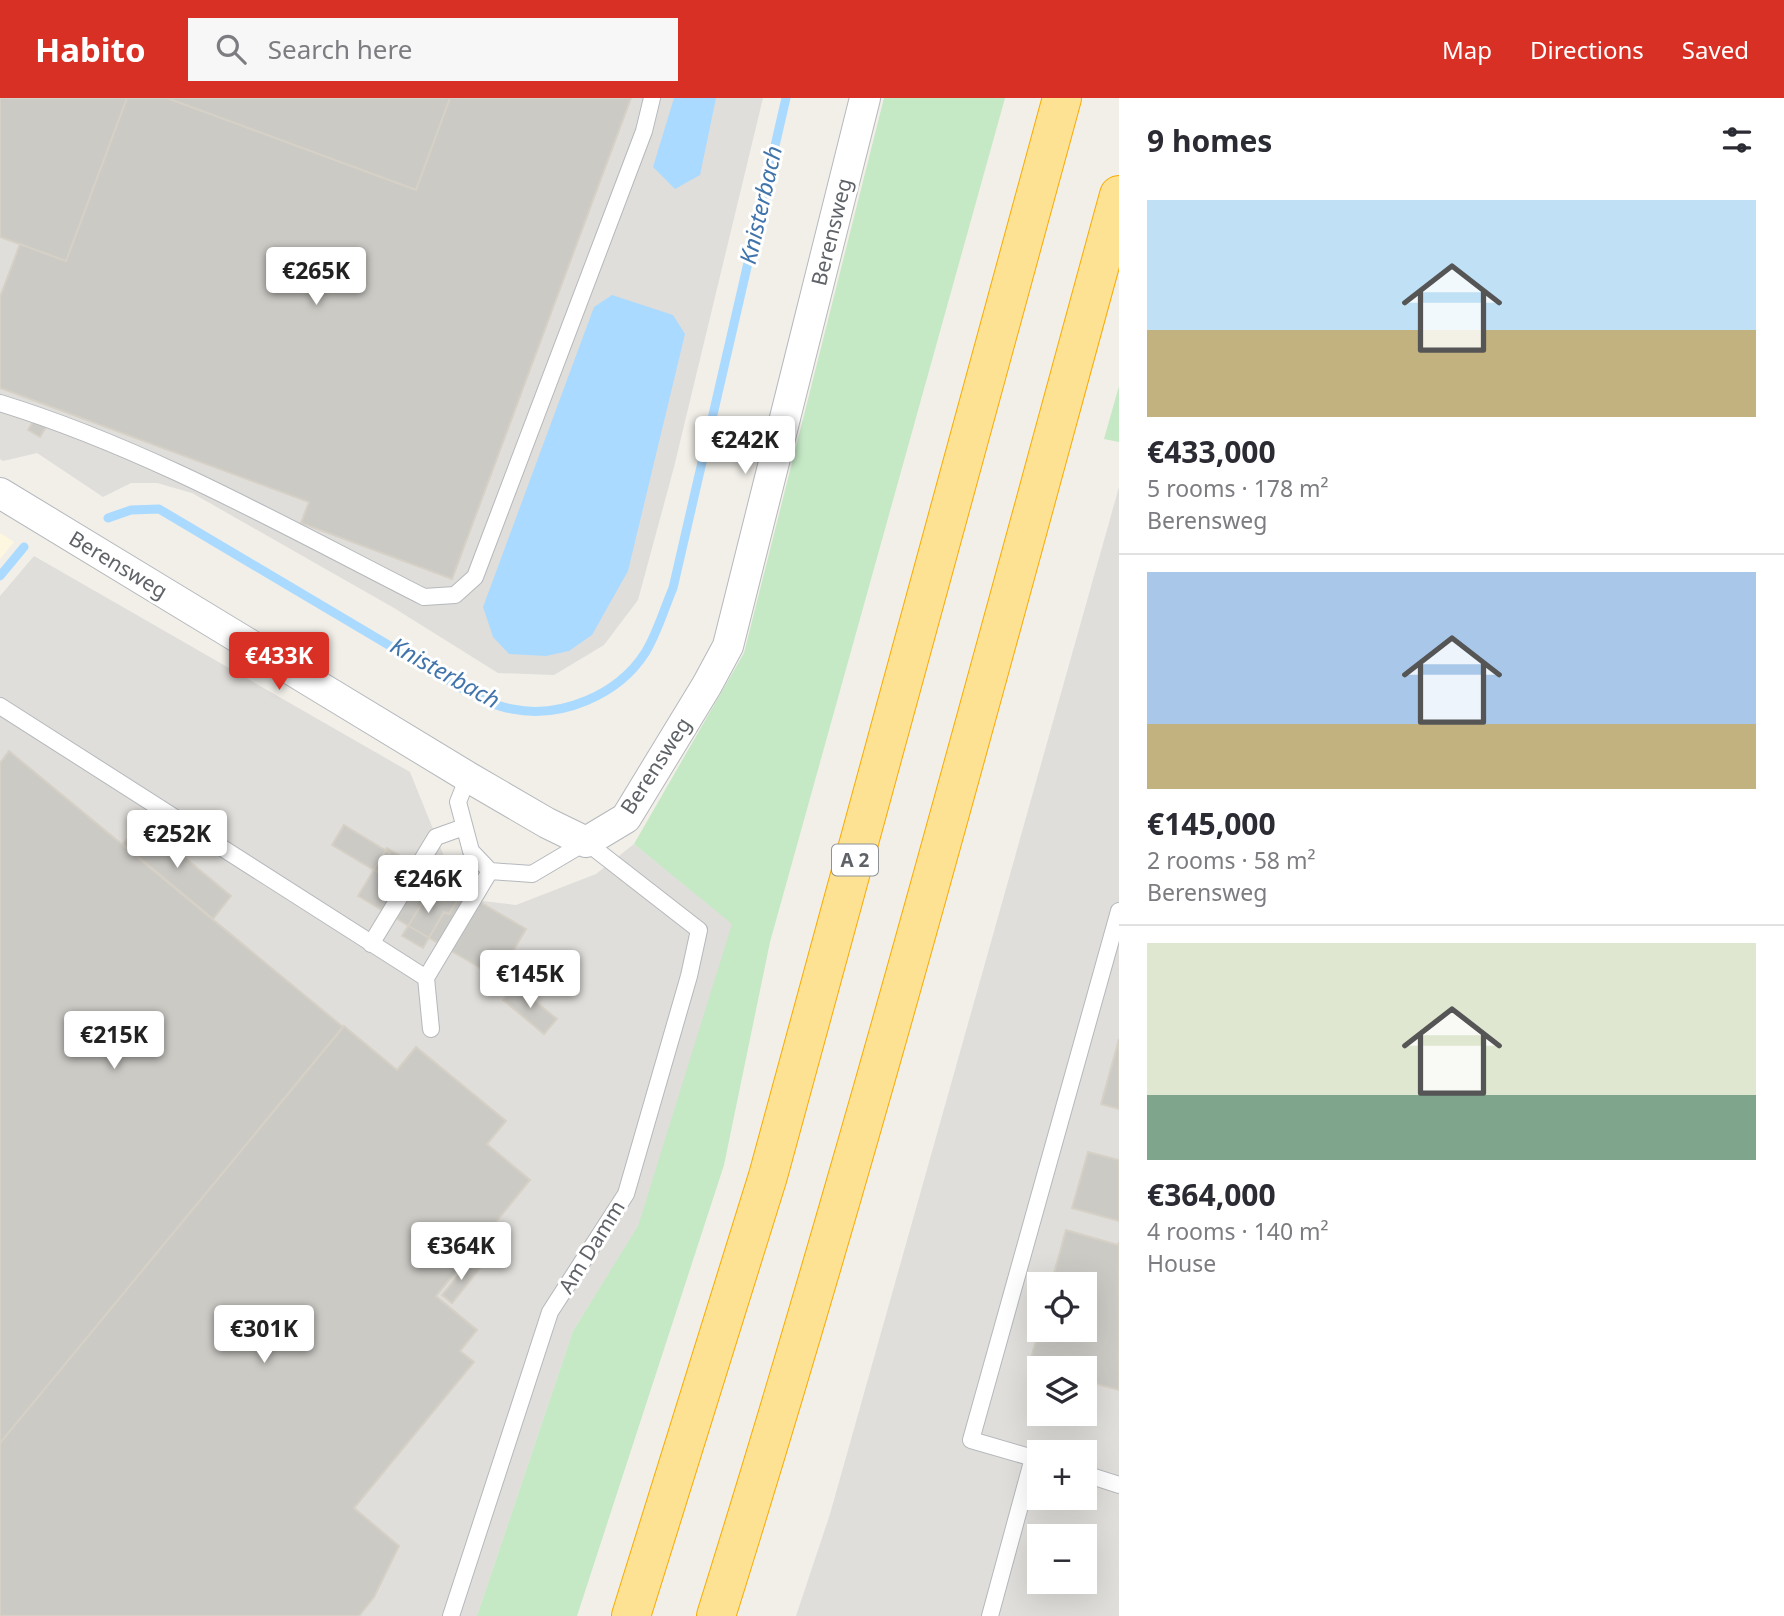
<!DOCTYPE html>
<html lang="en">
<head>
<meta charset="utf-8">
<style>
  body { margin:0; font-family:"Noto Sans",sans-serif; background:#f7f7f7; color:#2b2b33; height:100vh; display:flex; flex-direction:column; font-size:26px; white-space:nowrap }
  * { box-sizing:border-box; margin:0 }
  p { font-size:23px; color:#7c7c81 }
  .icon { flex:none; width:38px; height:38px; fill:none; stroke:currentColor; stroke-width:2; stroke-linecap:round; stroke-linejoin:round }
  .map { position:relative; flex:1; overflow:hidden }
  .panel { display:flex; flex-direction:column; background:#fff; width:665px }
  .panel>* { flex:none }
  .fabs { position:absolute; left:1027px; top:1174px; display:grid; gap:14px }
  .fabs a { display:grid; place-items:center; width:70px; height:70px; border-radius:0px; background:#fff; box-shadow:0 7px 28px #0002; font-size:35px }
  .price { position:absolute; translate:-50% -60px; padding:0 16px; border-radius:7px; background:#fff; color:#222; font-size:23px; line-height:46px; filter:drop-shadow(0 2px 4px #0008) }
  .price::after { content:''; position:absolute; left:50%; top:42px; width:21px; height:16px; margin-left:-10px; background:inherit; clip-path:polygon(0 0,100% 0,50% 100%) }
  .price.selected { background:#d93025; color:#fff }
  ul { padding:0; list-style:none }
  li { display:grid; align-content:center; gap:14px; height:371px; padding:0 28px }
  li+li { border-top:2px solid #e1e1e2 }
  li span { display:grid; place-items:center; height:217px; border-radius:0px; color:#555 }
  li>.icon { margin-inline-start:auto }
  span .icon { width:126px; height:126px; fill:#fffc; stroke-width:1 }
  li b { font-size:30px }
  h2 { display:flex; justify-content:space-between; align-items:center; height:84px; padding:0 28px; font-size:30px }
  header { display:flex; align-items:center; gap:42px; box-sizing:border-box; height:98px; padding:0 35px; background:#d93025; color:#fff }
  header strong { font-size:33px }
  nav { display:flex; gap:38px; margin-inline-start:auto; font-size:24px }
  .search { width:490px; height:63px; background:#f7f7f7; display:flex; align-items:center; gap:18px; box-sizing:border-box; padding:0 24px; border-radius:0px; color:#7c7c81; font-size:26px }
  main { display:flex; flex:1; min-height:0 }
  .map>svg:first-child { display:block }
</style>
</head>
<body>
<header>
<strong>Habito</strong>
<div class="search"><svg class="icon" aria-label="search" viewBox="0 0 24 24"><circle cx="10" cy="10" r="6"/><path d="M15 15l6 6"/></svg>Search here</div>
<nav><a>Map</a><a>Directions</a><a>Saved</a></nav>
</header>
<main>
<div class="map">
<svg width="1119" height="1518" viewBox="0 0 1119 1518">
  <rect width="100%" height="100%" fill="#f1efe8"/>
  <path fill="#fef7e0" d="M0,435L14,444L0,461Z"/>
  <path fill="#e0deda" fill-rule="evenodd" d="M0,0H763L674,369L638,502L604,547L554,577L498,575L394,510L192,395L157,385H131L103,399L37,355L3,363L0,361Z
    M1119,389V1518H796L830,1416ZM1040,1186H1085V1232H1040ZM1040,1270H1085V1316H1040ZM1040,1354H1085V1400H1040ZM1040,1438H1085V1484H1040Z
    M34,458L410,674L452,778L483,803L516,807L596,776L634,746L733,826L638,1129L573,1233L477,1518H0V498Z"/>
  <path fill="#c5e8c5" d="M884,0H1005L770,844L724,1067L577,1518H477L573,1233L638,1128L732,826L634,746L744,555Z
    M1119,288V344L1104,341Z"/>
  <path fill="#aadaff" d="M674,0H716L700,77L675,91L653,69Z
    M612,197L673,217L685,236L628,473L592,537L569,553L546,558L509,556L493,539L483,509L594,209Z"/>
  <g fill="none" stroke-linecap="round" stroke-linejoin="round">
    <path stroke="#aadaff" stroke-width="9" d="M108,420L131,412L159,411L461,590C477,598 494,608 512,611C561,621 618,597 645,555C657,536 664,511 673,490L786,0
      M0,478L24,449"/>
  </g>
  <path fill="#cccac5" stroke="#d6d1c6" stroke-width="2" d="M0,0H127L66,163L0,139Z
    M127,0H167L416,92L450,0H631L452,481L301,425L309,404L0,290V199L20,146L66,163Z
    M167,0H450L416,92Z
    M34,322L46,329L40,339L28,332Z
    M9,653L343,929L0,1345V665Z
    M142,724L231,798L213,821L123,746Z
    M344,727L390,755L377,774L332,747Z
    M387,750L526,831L497,880L358,798Z
    M427,786L457,803L449,816L444,814L423,850L402,838L424,802L419,799Z
    M515,887L557,921L544,936L503,902Z
    M344,928L397,972L416,949L506,1023L487,1046L530,1082L436,1198L477,1232L460,1253L474,1264L354,1410L399,1448L374,1499L359,1518H0V1345Z
    M1119,941V1011L1101,1006Z
    M1088,1054L1119,1062V1123L1072,1110Z
    M1066,1132L1118,1147L1119,1144V1292L1085,1283V1270H1040L1029,1267L1040,1229V1232H1085V1186H1051Z
    M471,1162L480,1170L452,1205L442,1197Z"/>
  <g fill="none" stroke-linecap="round" stroke-linejoin="round">
    <defs>
      <path id="service" d="M0,305C149,351 286,429 424,499L455,497L475,479L644,33L652,0
        M0,608L426,880L431,931
        M371,846L436,739L464,729
        M426,880L490,773
        M1040,1362L971,1342L1119,813
        M1085,1376L1119,1387
        M451,1518L550,1214L626,1096L689,878L699,832L586,744L532,776L490,773L471,753L458,704L468,679
        M990,1518L1033,1360"/>
      <path id="minor" d="M0,395L468,679L547,725L586,744L626,720L707,587L728,548L865,0"/>
      <path id="motorway" d="M631,1518L768,1078L1062,0
        M716,1518C863,1048 989,572 1119,97"/>
    </defs>
    <use href="#service" stroke="#b5b8bc" stroke-width="18"/>
    <use href="#minor" stroke="#b5b8bc" stroke-width="32"/>
    <use href="#motorway" stroke="#f9ab00" stroke-width="40"/>
    <use href="#service" stroke="#fff" stroke-width="16"/>
    <use href="#minor" stroke="#fff" stroke-width="30"/>
    <use href="#motorway" stroke="#fde293" stroke-width="38"/>
  </g>
  <g text-anchor="middle" stroke-width="6" stroke-linejoin="round" paint-order="stroke">
    <rect fill="#fff" stroke="#8f9295" stroke-width="2" x="832" y="746.5" width="46" height="31" rx="5"/>
    <g font-size="19" font-weight="bold" fill="#5f6368">
      <text x="855" y="769">A 2</text>
    </g>
    <g font-size="21" fill="#5f6368" stroke="#fff">
      <text transform="translate(832 134) rotate(-76)" y="7">Berensweg</text>
      <text transform="translate(118 467) rotate(31)" y="7">Berensweg</text>
      <text transform="translate(656 668) rotate(-57)" y="7">Berensweg</text>
      <text transform="translate(592 1149) rotate(-58)" y="7">Am Damm</text>
    </g>
    <g font-size="23" font-style="italic" fill="#4174aa" stroke="#fff">
      <text transform="translate(761 107) rotate(-77)" y="8">Knisterbach</text>
      <text transform="translate(445 575) rotate(29)" y="8">Knisterbach</text>
    </g>
  </g>
</svg>
<div class="fabs">
<a><svg class="icon" aria-label="locate" viewBox="0 0 24 24"><circle cx="12" cy="12" r="6"/><path d="M12 2v4M12 18v4M2 12h4M18 12h4"/></svg></a>
<a><svg class="icon" aria-label="layers" viewBox="0 0 24 24"><path d="M12 4l9 5-9 5-9-5zM3 14l9 5 9-5"/></svg></a>
<a>+</a>
<a>−</a>
</div>
<b class="price" style="left:316px;top:209px">€265K</b>
<b class="price" style="left:745px;top:378px">€242K</b>
<b class="price selected" style="left:279px;top:594px">€433K</b>
<b class="price" style="left:177px;top:772px">€252K</b>
<b class="price" style="left:428px;top:817px">€246K</b>
<b class="price" style="left:530px;top:912px">€145K</b>
<b class="price" style="left:114px;top:973px">€215K</b>
<b class="price" style="left:461px;top:1184px">€364K</b>
<b class="price" style="left:264px;top:1267px">€301K</b>
</div>
<section class="panel">
<h2>9 homes<svg class="icon" aria-label="filters" viewBox="0 0 24 24"><path d="M4 7h16M4 17h16"/><circle cx="9" cy="7" r="2"/><circle cx="15" cy="17" r="2"/></svg></h2>
<ul>
<li><span style="background:linear-gradient(#bfe0f5 60%,#c2b280 0)"><svg class="icon" aria-label="home" viewBox="0 0 24 24"><path d="M3 11l9-7 9 7M6 9v11h12V9"/></svg></span><div><b>€433,000</b><p>5 rooms · 178 m²</p><p>Berensweg</p></div></li>
<li><span style="background:linear-gradient(#a9c7e8 70%,#c2b280 0)"><svg class="icon" aria-label="home" viewBox="0 0 24 24"><path d="M3 11l9-7 9 7M6 9v11h12V9"/></svg></span><div><b>€145,000</b><p>2 rooms · 58 m²</p><p>Berensweg</p></div></li>
<li><span style="background:linear-gradient(#dfe7d0 70%,#7fa58c 0)"><svg class="icon" aria-label="home" viewBox="0 0 24 24"><path d="M3 11l9-7 9 7M6 9v11h12V9"/></svg></span><div><b>€364,000</b><p>4 rooms · 140 m²</p><p>House</p></div></li>
</ul>
</section>
</main>
</body>
</html>
